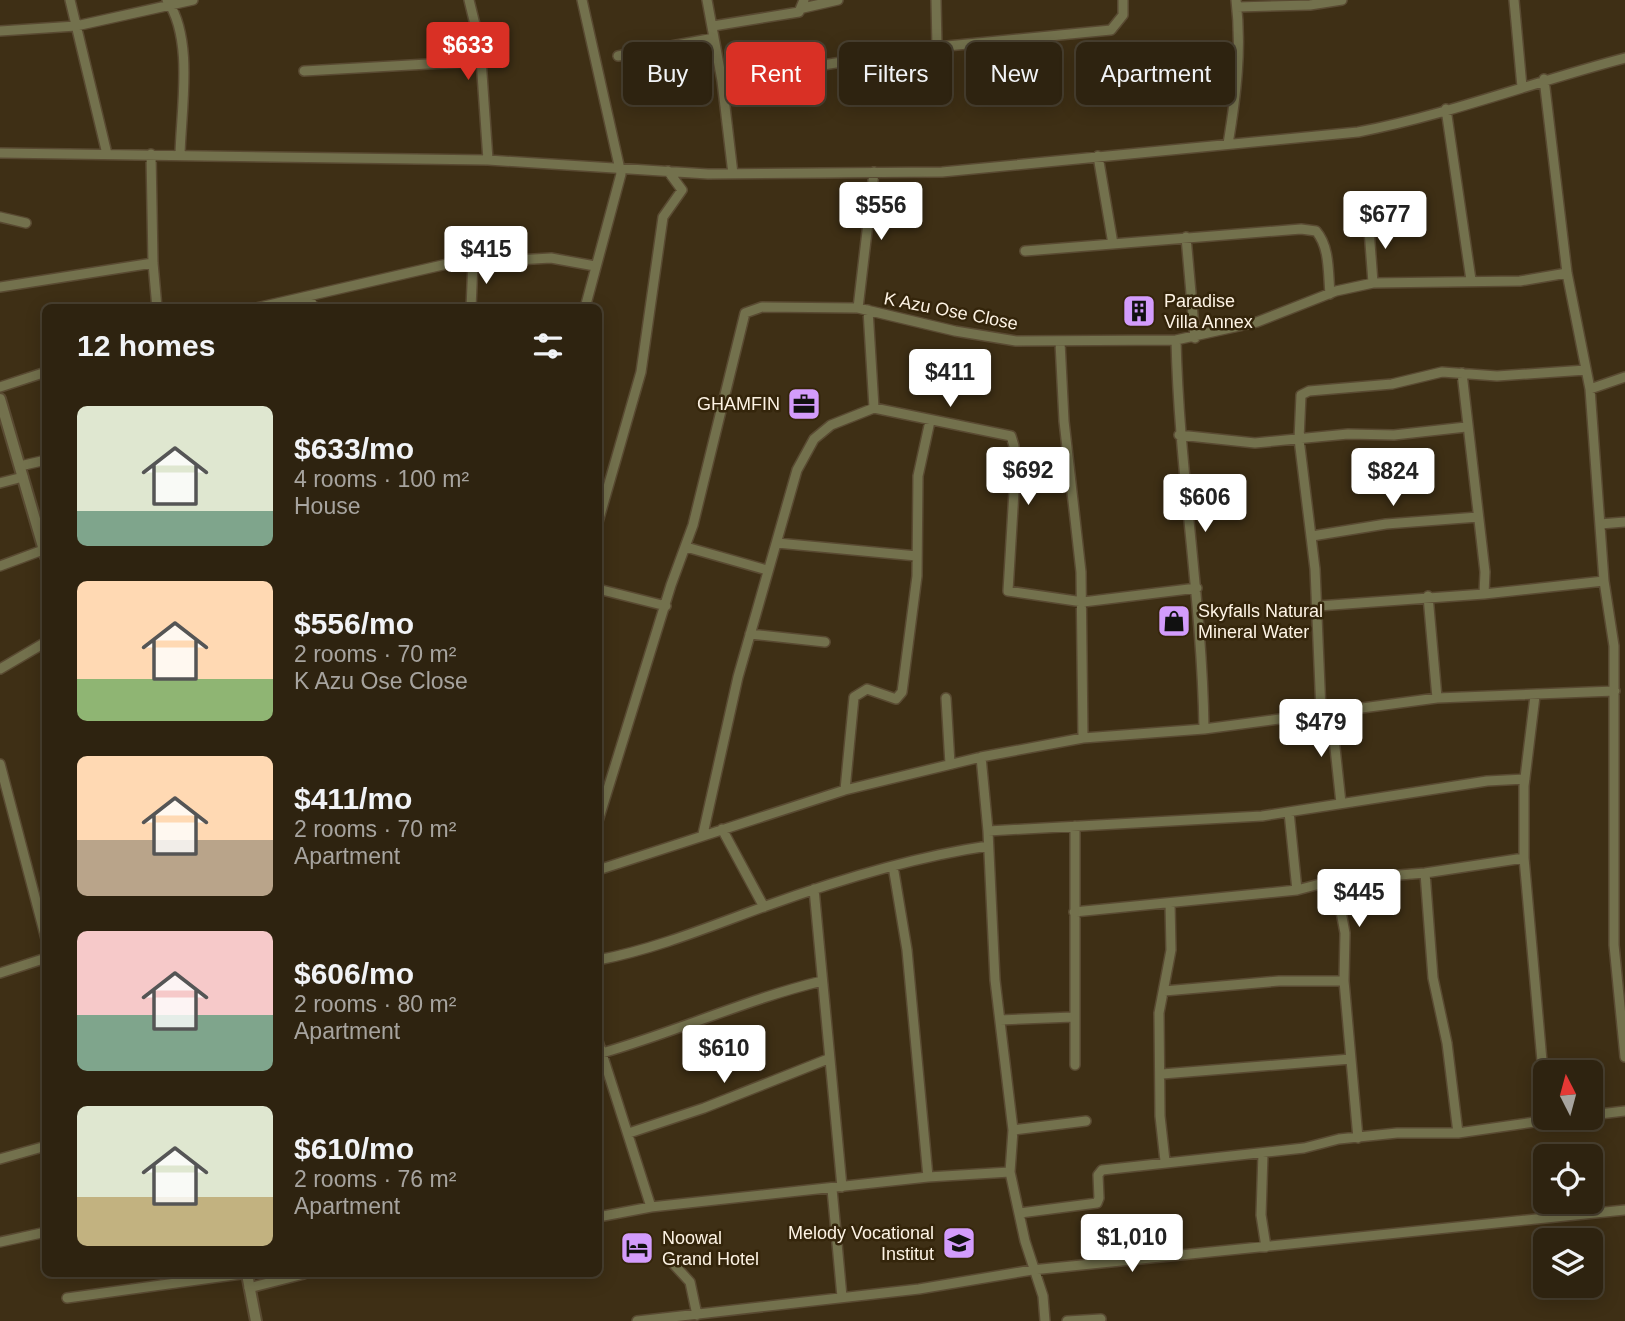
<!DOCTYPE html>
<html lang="en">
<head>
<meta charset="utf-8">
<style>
  body { margin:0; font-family:Arial,sans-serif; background:#3a2f1e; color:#f1f3f6; height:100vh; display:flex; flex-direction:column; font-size:26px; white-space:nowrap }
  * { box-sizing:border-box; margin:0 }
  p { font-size:23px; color:#a7a49f }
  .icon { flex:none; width:38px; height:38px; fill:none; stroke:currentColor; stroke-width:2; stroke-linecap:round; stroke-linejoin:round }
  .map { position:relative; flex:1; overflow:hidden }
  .details { position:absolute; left:42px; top:304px; width:560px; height:973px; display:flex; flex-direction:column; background:#2e2310; border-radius:10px; box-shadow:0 4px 18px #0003,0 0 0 2px #494030 }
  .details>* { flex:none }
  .guide { position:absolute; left:623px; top:42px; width:665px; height:63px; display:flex; gap:14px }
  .needle { width:46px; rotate:354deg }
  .controls { position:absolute; left:1533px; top:1060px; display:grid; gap:14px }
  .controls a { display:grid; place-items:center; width:70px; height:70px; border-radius:10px; background:#2e2310; box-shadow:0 4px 18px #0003,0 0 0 2px #494030; font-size:35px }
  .price { position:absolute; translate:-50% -60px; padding:0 16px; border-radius:7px; background:#fff; color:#222; font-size:23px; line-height:46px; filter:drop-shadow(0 2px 4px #0008) }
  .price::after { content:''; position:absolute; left:50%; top:42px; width:21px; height:16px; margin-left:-10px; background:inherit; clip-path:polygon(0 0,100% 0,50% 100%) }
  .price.on { background:#d93025; color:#fff }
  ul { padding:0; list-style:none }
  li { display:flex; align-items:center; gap:21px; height:175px; padding:0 35px }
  li span { display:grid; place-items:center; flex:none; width:196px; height:140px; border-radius:10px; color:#555 }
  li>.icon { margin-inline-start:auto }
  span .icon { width:84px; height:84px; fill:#fffc; stroke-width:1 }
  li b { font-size:30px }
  h2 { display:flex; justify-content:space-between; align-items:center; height:84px; padding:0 35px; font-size:30px }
  .pill { padding:0 24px; border-radius:10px; background:#2e2310; box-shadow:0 4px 18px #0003,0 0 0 2px #494030; font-size:24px; line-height:63px }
  .pill.on { background:#d93025; color:#fff }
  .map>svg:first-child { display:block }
</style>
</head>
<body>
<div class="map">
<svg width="1625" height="1321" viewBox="0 0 1625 1321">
  <rect width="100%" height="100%" fill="#3e2f15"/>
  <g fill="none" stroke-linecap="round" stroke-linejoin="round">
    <defs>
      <path id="minor" d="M70,0L107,154
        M167,0C194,39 181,109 180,155
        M469,0L480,45L488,160
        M582,0L621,174L585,308
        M707,0L722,81L733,174
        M936,0L937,47
        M1514,0L1522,87
        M1237,7L1310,5L1342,0
        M803,8L838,0
        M713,26L799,12L804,0
        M0,31L76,26L193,0
        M618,56L714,38
        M304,71L481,61
        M1544,79L1567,273L1590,389L1604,581L1614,646V945L1625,1057
        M722,81L937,47L1111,30L1123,15V0
        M1446,109L1471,280
        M1228,144C1236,96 1242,49 1236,0
        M0,153L488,160L708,174L942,172L1358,132C1448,115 1536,81 1625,58
        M151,154L153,263L157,308
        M1098,156L1113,244
        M0,217L26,223
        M1186,237L1195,338
        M1025,251L1301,229L1316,231C1330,247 1328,273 1330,294
        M1373,283L1368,216L1387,211
        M0,287L153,263
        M310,297L313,308
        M256,308L447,264L551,258L595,266
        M471,308L473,262
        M858,308L874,172
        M868,310L874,408
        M1176,340C1179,471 1202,599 1204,729
        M1060,342L1064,421L1081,572L1083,738
        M1462,373L1485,572L1484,594
        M0,387L46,372
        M1590,389L1625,377
        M1179,435L1255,443L1348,434L1394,435L1466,427
        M20,466L46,460
        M0,483L23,477
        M598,522L641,372L663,217L682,190L668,171
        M1600,524L1625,522
        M1312,536L1386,524L1478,517
        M777,543L917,556
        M686,547L767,570
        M0,566L43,550
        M598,589L666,606
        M1428,596L1437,698
        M1318,606L1484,594L1604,581
        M750,634L825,642
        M0,669L46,642
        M1535,696L1524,786V858L1545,1095
        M946,698L950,764
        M1331,711L1341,803
        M1321,712L1315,569L1299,439L1301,395L1309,391L1392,384L1442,372L1497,376L1586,370
        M981,757L988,831L995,980L1013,1130L1010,1172L1025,1241L1043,1296L1045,1321
        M0,764L46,939
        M845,790L854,697L867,689L896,699L902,692L917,576L918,476L930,421
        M1289,812L1297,890
        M598,821L671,585L693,525L745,313L762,307L858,308L955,331L1016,341L1176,340L1257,322L1336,291L1373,283L1520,281L1567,273
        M1075,826V1065
        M722,829L764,907
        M988,831L1262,816L1487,781L1525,779
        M703,834L738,677L797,470L814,439L831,425L874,408L1011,436L1014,446V491L1008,591L1083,602L1197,588
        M893,866L907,950L928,1177
        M598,870L845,790L981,757L1083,738L1204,729L1437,698L1615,691
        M1425,873L1433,978L1447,1043L1458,1133
        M1335,880L1345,933L1344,981L1358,1138
        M814,889L842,1187
        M1074,912L1297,890L1335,880L1425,873L1524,858
        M598,960C656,949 711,926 766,906C838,880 912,857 988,846
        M0,973L46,958
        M1164,991L1279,981H1344
        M1000,1020L1073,1017
        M598,1041L651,1207
        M602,1053C676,1032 747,999 822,981
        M1162,1074L1351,1059
        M1591,1115L1625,1111
        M1013,1130L1086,1121
        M629,1133L704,1108L828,1059
        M1263,1153L1261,1215L1266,1247
        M0,1159L46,1146
        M1165,1161L1160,1116L1159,1013L1171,950L1170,903
        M832,1189L842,1297
        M1020,1213L1097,1203L1099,1198L1098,1175L1102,1170L1304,1148L1339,1139L1397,1133H1458L1562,1118
        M598,1217L651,1207L928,1177L1010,1172
        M0,1242L46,1232
        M667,1257L690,1282L697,1315
        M249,1288L304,1274
        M67,1298L241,1274
        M637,1321L919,1289L1032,1270L1625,1210
        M1067,1321L1101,1319"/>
      <path id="tertiary" d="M0,399L46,557
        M247,1274L256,1321"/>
    </defs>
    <use href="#minor" stroke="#594a32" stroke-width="12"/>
    <use href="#tertiary" stroke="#594a32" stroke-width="14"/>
    <use href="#minor" stroke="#73714d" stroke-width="9"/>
    <use href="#tertiary" stroke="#73714d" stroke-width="10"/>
  </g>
  <defs>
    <symbol id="building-square" viewBox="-11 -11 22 22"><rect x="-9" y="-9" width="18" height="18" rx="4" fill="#d39cfc" stroke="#34250b"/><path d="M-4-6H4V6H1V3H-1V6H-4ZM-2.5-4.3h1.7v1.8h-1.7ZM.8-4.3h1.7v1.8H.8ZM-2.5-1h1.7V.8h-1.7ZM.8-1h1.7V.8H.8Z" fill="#111"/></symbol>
    <symbol id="office-square" viewBox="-11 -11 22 22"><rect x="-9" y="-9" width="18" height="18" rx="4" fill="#d39cfc" stroke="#34250b"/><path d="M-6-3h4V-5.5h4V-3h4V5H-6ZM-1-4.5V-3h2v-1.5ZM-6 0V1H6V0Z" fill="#111"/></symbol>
    <symbol id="shop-square" viewBox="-11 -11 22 22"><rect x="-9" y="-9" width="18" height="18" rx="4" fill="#d39cfc" stroke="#34250b"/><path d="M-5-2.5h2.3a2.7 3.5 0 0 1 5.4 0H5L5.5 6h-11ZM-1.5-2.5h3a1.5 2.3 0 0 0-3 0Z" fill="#111"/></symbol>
    <symbol id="school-square" viewBox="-11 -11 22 22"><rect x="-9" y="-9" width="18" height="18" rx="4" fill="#d39cfc" stroke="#34250b"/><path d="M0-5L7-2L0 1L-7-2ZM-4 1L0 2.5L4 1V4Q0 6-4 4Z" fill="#111"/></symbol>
    <symbol id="hotel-square" viewBox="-11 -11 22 22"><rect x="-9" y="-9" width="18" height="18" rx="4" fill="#d39cfc" stroke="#34250b"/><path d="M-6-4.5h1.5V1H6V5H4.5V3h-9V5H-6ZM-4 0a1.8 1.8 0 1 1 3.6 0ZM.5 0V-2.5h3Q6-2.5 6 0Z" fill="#111"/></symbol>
  </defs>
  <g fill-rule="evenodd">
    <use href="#building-square" x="1120" y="292" width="38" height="38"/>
    <use href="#office-square" x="785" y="385" width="38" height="38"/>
    <use href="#shop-square" x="1155" y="602" width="38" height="38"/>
    <use href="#school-square" x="940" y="1224" width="38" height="38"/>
    <use href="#hotel-square" x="618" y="1229" width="38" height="38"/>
  </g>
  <g text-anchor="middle" stroke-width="5" stroke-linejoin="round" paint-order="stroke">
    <g font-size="18" fill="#fdf3e4" stroke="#34250b" text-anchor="start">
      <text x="1164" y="307">Paradise<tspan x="1164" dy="21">Villa Annex</tspan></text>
      <text x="780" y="410" text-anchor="end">GHAMFIN</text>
      <text x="1198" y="617">Skyfalls Natural<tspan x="1198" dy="21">Mineral Water</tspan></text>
      <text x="934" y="1239" text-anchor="end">Melody Vocational<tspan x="934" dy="21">Institut</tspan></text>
      <text x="662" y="1244">Noowal<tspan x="662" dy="21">Grand Hotel</tspan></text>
    </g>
    <g font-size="18" fill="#fdf3e4" stroke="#34250b">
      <text transform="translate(951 311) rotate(11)" y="6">K Azu Ose Close</text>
    </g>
  </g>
</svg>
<div class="controls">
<a><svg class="needle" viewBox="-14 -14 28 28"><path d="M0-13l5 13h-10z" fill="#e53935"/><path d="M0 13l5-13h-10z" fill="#a7a49f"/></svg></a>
<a><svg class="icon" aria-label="locate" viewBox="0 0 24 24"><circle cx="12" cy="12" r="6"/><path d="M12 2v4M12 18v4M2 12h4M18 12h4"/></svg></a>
<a><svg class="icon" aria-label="layers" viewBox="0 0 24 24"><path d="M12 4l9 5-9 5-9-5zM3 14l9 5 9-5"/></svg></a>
</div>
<b class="price on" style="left:468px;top:82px">$633</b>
<b class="price" style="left:881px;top:242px">$556</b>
<b class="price" style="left:1385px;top:251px">$677</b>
<b class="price" style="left:486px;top:286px">$415</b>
<b class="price" style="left:950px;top:409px">$411</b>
<b class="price" style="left:1028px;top:507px">$692</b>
<b class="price" style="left:1393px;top:508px">$824</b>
<b class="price" style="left:1205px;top:534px">$606</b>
<b class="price" style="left:1321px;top:759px">$479</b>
<b class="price" style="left:1359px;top:929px">$445</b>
<b class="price" style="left:724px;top:1085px">$610</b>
<b class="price" style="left:1132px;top:1274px">$1,010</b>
<div class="guide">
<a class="pill">Buy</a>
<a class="pill on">Rent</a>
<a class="pill">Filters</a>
<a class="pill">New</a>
<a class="pill">Apartment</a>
</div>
<section class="details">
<h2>12 homes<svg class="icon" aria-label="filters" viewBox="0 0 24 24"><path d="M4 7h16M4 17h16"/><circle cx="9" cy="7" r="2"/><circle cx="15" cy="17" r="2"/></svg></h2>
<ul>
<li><span style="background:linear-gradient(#dfe7d0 75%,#7fa58c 0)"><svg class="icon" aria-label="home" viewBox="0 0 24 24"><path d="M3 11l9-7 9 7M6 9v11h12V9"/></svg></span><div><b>$633/mo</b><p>4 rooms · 100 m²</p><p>House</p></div></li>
<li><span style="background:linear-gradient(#ffd9b3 70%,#8fb573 0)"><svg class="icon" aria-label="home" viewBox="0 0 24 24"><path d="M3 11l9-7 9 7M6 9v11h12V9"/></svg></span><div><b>$556/mo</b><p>2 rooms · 70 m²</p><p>K Azu Ose Close</p></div></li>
<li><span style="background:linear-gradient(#ffd9b3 60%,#b9a48a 0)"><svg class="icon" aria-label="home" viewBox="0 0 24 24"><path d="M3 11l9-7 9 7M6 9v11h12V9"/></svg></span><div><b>$411/mo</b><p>2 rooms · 70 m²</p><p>Apartment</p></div></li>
<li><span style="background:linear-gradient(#f6c9c9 60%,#7fa58c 0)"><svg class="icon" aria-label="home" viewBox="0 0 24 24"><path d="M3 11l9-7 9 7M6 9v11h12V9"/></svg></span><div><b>$606/mo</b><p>2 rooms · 80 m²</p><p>Apartment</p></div></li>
<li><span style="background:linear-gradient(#dfe7d0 65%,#c2b280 0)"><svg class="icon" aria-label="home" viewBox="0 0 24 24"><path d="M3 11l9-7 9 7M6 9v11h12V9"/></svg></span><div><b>$610/mo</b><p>2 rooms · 76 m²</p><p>Apartment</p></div></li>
</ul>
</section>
</div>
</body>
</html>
